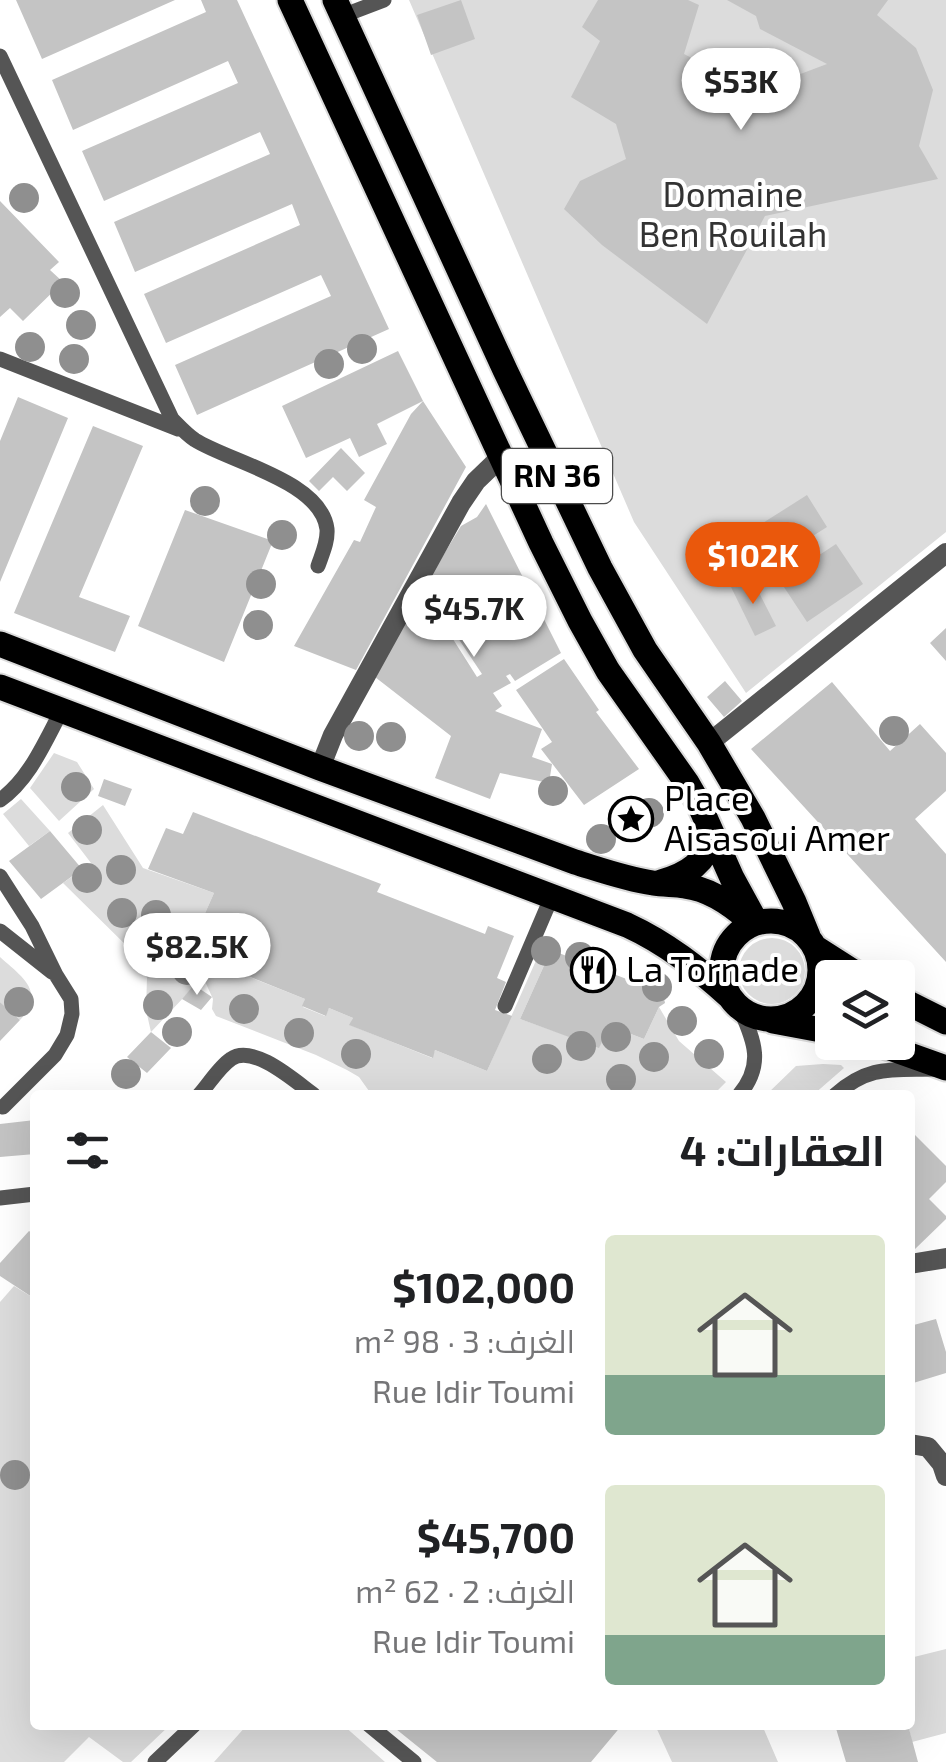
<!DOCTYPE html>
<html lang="ar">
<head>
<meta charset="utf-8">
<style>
  body { margin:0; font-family:"Exo 2",Cairo,sans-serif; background:#f6f6f6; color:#202124; direction:rtl; height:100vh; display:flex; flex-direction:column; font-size:38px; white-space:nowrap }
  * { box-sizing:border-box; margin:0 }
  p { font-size:32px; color:#757577 }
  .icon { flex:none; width:55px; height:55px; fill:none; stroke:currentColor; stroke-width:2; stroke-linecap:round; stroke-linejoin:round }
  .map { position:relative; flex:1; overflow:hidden; direction:ltr }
  .side { position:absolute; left:30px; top:1090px; width:885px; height:640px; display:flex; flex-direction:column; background:#fff; border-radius:10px; box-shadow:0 10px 40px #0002; direction:rtl }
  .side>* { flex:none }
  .buttons { position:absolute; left:815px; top:960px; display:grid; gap:20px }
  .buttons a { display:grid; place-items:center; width:100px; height:100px; border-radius:10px; background:#fff; box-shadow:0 10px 40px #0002; font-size:50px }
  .price { position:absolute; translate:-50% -85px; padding:0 22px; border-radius:35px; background:#fff; color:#222; font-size:32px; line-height:65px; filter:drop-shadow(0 2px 5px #0008) }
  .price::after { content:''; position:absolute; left:50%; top:60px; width:30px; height:22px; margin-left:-15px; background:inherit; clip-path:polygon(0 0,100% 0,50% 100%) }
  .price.current { background:#ea580c; color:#fff }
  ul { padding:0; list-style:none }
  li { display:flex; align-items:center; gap:30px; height:250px; padding:0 30px }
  li span { display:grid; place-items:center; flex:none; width:280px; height:200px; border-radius:10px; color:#555 }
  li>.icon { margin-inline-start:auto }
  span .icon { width:120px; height:120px; fill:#fffc; stroke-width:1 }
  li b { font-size:42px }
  h2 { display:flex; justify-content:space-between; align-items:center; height:120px; padding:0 30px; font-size:42px }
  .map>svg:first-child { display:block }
</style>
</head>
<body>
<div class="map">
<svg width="946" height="1762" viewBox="0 0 946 1762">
  <rect width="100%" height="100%" fill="#fff"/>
  <path fill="#dcdcdc" d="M409,0H946V532L746,693L634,522Z
    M54,753L77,762L94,789L59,821L30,788Z
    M21,799L50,831L29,846L3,814Z
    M103,805L143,868L214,893L202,920L222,927L209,961L305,999L303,1007L325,1016L329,1008L353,1018L350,1025L432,1058L435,1050L487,1071L542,947L551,950L520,1019L599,1047L610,1026L644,1039L659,1007L679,1041L726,1082L713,1095H368L369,1091L359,1077L347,1070L316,1055L216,1016L212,1009L213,999L203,977L151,1032L146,1010L147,978L138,957L63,883L91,863L68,833Z
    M739 971a33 33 0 1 1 66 0a33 33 0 1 1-66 0Z
    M0,957C21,976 47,992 20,1020L0,1002Z
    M823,1064L841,1065L844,1068L813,1095H766L796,1066Z
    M14,1286L35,1299V1725H170L131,1762H123L89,1737L64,1762H0V1302Z
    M946,1649V1733L912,1742L908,1725H910V1658Z
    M247,1725H343L385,1762H214Z
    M655,1725H762L778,1762H672Z"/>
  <path fill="#c4c4c4" d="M16,0H175L42,59Z
    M201,0H237L389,329L197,415L175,365L331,296L321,275L166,343L144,294L300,225L292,204L135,272L114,222L270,154L260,132L104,201L82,151L238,83L228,61L73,130L52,80L206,12Z
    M461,0L475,39L431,55L417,15Z
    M598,0H688L699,5L684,54L731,78L772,63L795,76L827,64L760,29L756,16L727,0H888L877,15L916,48L933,90L919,146L938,179L765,216L707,324L602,245L564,209L580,181L626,159L616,124L571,97L600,41L582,27Z
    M0,201L59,262L50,270L63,282L23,321L10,308L0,317Z
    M398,351L423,401L377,424L387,444L359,457L350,438L306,458L282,406Z
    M18,397L68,418L0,582V441Z
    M423,401L466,467L356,670L294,646L354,540L360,542L376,507L364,500L411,414Z
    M93,426L143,446L79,597L130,616L115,652L14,613Z
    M341,448L365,473L347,491L333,477L319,491L309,481Z
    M807,495L827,527L764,567L744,535Z
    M486,504L561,653L515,681L510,674L506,676L511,683L493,693L502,706L495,711L542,729L532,757L552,764L549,783L500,773L490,799L435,778L451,736L375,677L415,605L446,639L451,636L477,677L482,674L450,626L445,629L424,593L430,586L427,582L461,526L477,517Z
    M185,510L273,541L224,662L138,626Z
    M836,544L863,584L807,622L780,581Z
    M751,577L776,626L755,636L731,587Z
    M946,628V661L930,643Z
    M564,659L599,710L596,712L639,769L584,805L541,749L552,742L516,690Z
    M725,681L742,701L724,717L707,697Z
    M832,682L890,751L920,724L946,753V791L915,819L946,854V962L751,749Z
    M104,779L132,789L125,806L98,796Z
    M193,812L381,884L377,892L485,934L488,926L514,936L497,978L506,982L495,1010L512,1016L487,1071L435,1050L433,1058L349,1025L353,1018L329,1008L326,1016L302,1006L305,999L208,960L222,927L202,920L214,893L148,869L166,828L183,834Z
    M50,831L82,869L41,899L9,861Z
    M551,950L663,993L665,1003L659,1007L644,1039L610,1026L599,1048L520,1019Z
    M194,985L212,997L201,1010L182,999Z
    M0,1002L20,1020L0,1041Z
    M151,1032L171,1048L147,1073L127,1057Z
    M35,1120V1154L0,1157V1124Z
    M910,1130L946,1166V1182L929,1199L946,1216V1219L913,1251L910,1248Z
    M29,1231L35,1235V1299L0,1276V1263Z
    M936,1319L946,1352V1373L910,1384V1326Z
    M391,1725H622L591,1762H437Z
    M835,1725H908L918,1762H846Z"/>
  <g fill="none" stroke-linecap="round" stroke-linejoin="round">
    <defs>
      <path id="primary" d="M290,0L541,543L580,621L608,671L687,783L699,804L732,878L756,922
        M335,0L505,370L600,568L645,650L709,743L753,818L794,902L808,936
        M0,644L320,768L575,862C601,870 626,879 653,883C664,885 675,884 685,886C710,889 731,904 749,920
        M0,687L627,925C666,943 698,968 730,997
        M661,882C689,874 705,863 713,835
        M722 970a49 49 0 1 1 98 0a49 49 0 1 1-98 0Z
        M816,948L863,978
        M898,998L946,1022
        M773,1021L832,1032
        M873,1042L946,1068"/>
    </defs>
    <use href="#primary" stroke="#dbdbdb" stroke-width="29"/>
    <path stroke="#555" stroke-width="15" d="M342,16L384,0
      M0,56L172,419C179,426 186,434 195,440C230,462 321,481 327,529C328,542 322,554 318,566
      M0,359L178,429
      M0,800C30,779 45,741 62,710
      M0,876L32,926L56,975L71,999L72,1014L67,1035L55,1055L3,1107
      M0,931L52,972
      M505,1006L552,896
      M199,1095C209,1084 219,1067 231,1059C253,1043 296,1082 314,1095
      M739,1095C764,1065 755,1042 740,1009
      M835,1095C869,1065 891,1070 934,1069
      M0,1198L35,1194
      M369,1725L414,1762
      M155,1762L194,1725"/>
    <path stroke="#555" stroke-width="20" d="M320,768L333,735L461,503L476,481L502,456
      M910,1264L946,1258"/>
    <path stroke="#555" stroke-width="20" d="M709,743L946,553
      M910,1444L928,1447L942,1464L946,1476"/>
    <use href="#primary" stroke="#000" stroke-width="25"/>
  </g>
  <g fill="#8f8f8f">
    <circle cx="24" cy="198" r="15"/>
    <circle cx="65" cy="293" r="15"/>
    <circle cx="81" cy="325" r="15"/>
    <circle cx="30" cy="347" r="15"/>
    <circle cx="362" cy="349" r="15"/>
    <circle cx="74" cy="359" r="15"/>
    <circle cx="329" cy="364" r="15"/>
    <circle cx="205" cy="501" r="15"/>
    <circle cx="282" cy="535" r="15"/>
    <circle cx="261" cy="584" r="15"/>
    <circle cx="258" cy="625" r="15"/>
    <circle cx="894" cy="731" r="15"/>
    <circle cx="359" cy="736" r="15"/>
    <circle cx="391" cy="737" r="15"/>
    <circle cx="76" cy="787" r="15"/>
    <circle cx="553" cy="791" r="15"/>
    <circle cx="649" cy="813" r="15"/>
    <circle cx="87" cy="830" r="15"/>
    <circle cx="601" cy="839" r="15"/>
    <circle cx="121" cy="870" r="15"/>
    <circle cx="87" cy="878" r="15"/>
    <circle cx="122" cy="913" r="15"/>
    <circle cx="156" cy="915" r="15"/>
    <circle cx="153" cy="951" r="15"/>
    <circle cx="546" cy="951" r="15"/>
    <circle cx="580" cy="957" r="15"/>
    <circle cx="187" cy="970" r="15"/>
    <circle cx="657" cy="987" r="15"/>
    <circle cx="19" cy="1002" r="15"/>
    <circle cx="158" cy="1005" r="15"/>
    <circle cx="244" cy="1009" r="15"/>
    <circle cx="682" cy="1021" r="15"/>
    <circle cx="177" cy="1032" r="15"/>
    <circle cx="299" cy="1033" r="15"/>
    <circle cx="616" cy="1037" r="15"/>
    <circle cx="581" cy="1046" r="15"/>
    <circle cx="356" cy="1054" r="15"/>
    <circle cx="709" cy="1054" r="15"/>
    <circle cx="654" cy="1057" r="15"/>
    <circle cx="547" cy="1059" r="15"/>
    <circle cx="126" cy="1074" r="15"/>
    <circle cx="621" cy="1079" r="15"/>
    <circle cx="15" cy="1475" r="15"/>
  </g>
  <defs>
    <symbol id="sight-ring" viewBox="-11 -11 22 22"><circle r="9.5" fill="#fff" stroke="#000" stroke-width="1.5"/><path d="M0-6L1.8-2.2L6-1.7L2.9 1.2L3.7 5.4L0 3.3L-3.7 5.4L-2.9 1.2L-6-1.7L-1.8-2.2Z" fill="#000"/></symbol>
    <symbol id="restaurant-ring" viewBox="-11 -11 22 22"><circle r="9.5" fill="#fff" stroke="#000" stroke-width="1.5"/><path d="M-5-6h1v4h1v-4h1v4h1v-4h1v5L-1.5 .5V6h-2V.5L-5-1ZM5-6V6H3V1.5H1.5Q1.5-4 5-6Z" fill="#000"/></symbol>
  </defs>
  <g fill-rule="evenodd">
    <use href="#sight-ring" x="606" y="794" width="50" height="50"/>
    <use href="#restaurant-ring" x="568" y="945" width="50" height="50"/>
  </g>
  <g text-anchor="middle" stroke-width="8" stroke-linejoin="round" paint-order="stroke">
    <rect fill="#fff" stroke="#4c4c4c" stroke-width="2.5" x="502" y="449" width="110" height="54" rx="8"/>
    <g font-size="32" font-weight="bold" fill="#000">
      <text x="557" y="487">RN 36</text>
    </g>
    <g font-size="35" fill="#333" stroke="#fff">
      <text x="733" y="207">Domaine<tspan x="733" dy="40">Ben Rouilah</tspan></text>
    </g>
    <g font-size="35" fill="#000" stroke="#fff" text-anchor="start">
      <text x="664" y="811">Place<tspan x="664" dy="40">Aisasoui Amer</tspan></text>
      <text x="626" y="982">La Tornade</text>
    </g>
  </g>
</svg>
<div class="buttons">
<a><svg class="icon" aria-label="layers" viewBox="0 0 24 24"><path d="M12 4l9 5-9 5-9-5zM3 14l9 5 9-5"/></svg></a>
</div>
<b class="price" style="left:741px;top:133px">$53K</b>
<b class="price current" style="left:753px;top:607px">$102K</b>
<b class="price" style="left:474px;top:660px">$45.7K</b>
<b class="price" style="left:197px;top:998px">$82.5K</b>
<section class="side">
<h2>العقارات: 4<svg class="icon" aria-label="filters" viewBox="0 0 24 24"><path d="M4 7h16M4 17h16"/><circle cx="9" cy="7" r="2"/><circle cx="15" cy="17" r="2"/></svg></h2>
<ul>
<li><span style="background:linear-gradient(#dfe7d0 70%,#7fa58c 0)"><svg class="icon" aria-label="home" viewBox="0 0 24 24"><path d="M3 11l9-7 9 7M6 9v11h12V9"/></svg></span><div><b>$102,000</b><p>الغرف: 3 · 98 m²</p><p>Rue Idir Toumi</p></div></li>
<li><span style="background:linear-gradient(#dfe7d0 75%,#7fa58c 0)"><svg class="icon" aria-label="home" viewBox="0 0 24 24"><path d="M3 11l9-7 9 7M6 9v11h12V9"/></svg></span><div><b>$45,700</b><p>الغرف: 2 · 62 m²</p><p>Rue Idir Toumi</p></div></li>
</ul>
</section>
</div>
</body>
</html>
